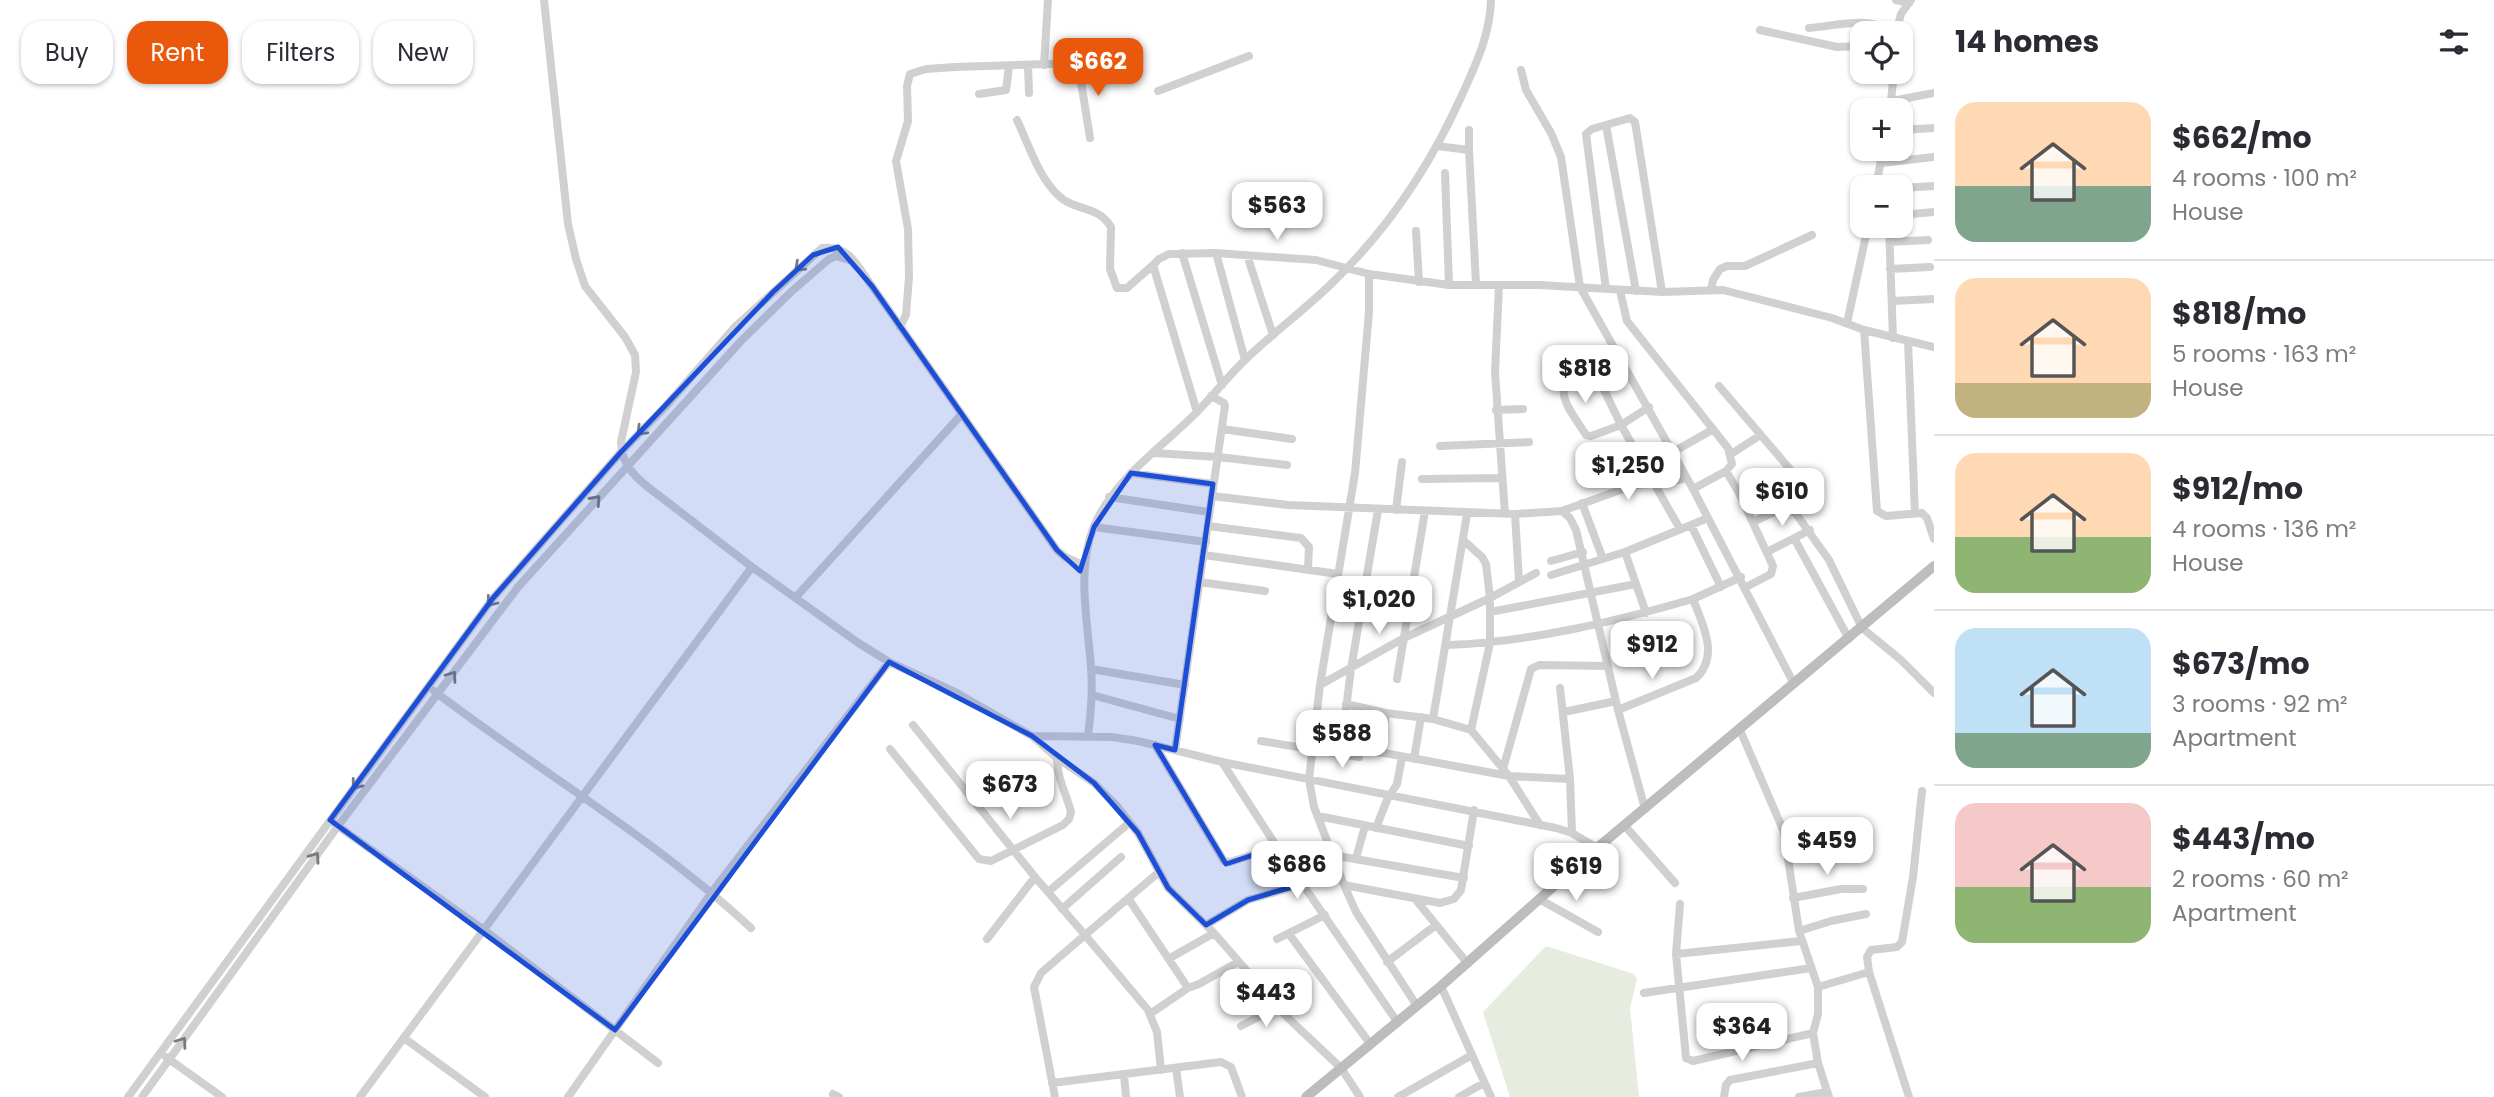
<!DOCTYPE html>
<html lang="en">
<head>
<meta charset="utf-8">
<style>
  body { margin:0; font-family:Poppins,sans-serif; background:#f7f7f7; color:#2b2b33; height:100vh; display:flex; flex-direction:column; font-size:26px; white-space:nowrap }
  * { box-sizing:border-box; margin:0 }
  p { font-size:23px; color:#7c7c81 }
  .icon { flex:none; width:38px; height:38px; fill:none; stroke:currentColor; stroke-width:2; stroke-linecap:round; stroke-linejoin:round }
  .map { position:relative; flex:1; overflow:hidden }
  .side { display:flex; flex-direction:column; background:#fff; width:560px }
  .side>* { flex:none }
  .guide { position:absolute; left:21px; top:21px; width:665px; height:63px; display:flex; gap:14px }
  .tools { position:absolute; left:1850px; top:21px; display:grid; gap:14px }
  .tools a { display:grid; place-items:center; width:63px; height:63px; border-radius:14px; background:#fff; box-shadow:0 2px 5px #0004; font-size:35px }
  .price { position:absolute; translate:-50% -60px; padding:0 16px; border-radius:14px; background:#fff; color:#222; font-size:23px; line-height:46px; filter:drop-shadow(0 2px 4px #0008) }
  .price::after { content:''; position:absolute; left:50%; top:42px; width:21px; height:16px; margin-left:-10px; background:inherit; clip-path:polygon(0 0,100% 0,50% 100%) }
  .price.on { background:#ea580c; color:#fff }
  ul { padding:0; list-style:none }
  li { display:flex; align-items:center; gap:21px; height:175px; padding:0 21px }
  li+li { border-top:2px solid #e1e1e2 }
  li span { display:grid; place-items:center; flex:none; width:196px; height:140px; border-radius:21px; color:#555 }
  li>.icon { margin-inline-start:auto }
  span .icon { width:84px; height:84px; fill:#fffc; stroke-width:1 }
  li b { font-size:30px }
  h2 { display:flex; justify-content:space-between; align-items:center; height:84px; padding:0 21px; font-size:30px }
  .chip { padding:0 24px; border-radius:21px; background:#fff; box-shadow:0 2px 5px #0004; font-size:24px; line-height:63px }
  .chip.on { background:#ea580c; color:#fff }
  main { display:flex; flex:1; min-height:0 }
  .map>svg:first-child { display:block }
</style>
</head>
<body>
<main>
<div class="map">
<svg width="1934" height="1097" viewBox="0 0 1934 1097">
  <rect width="100%" height="100%" fill="#fff"/>
  <path fill="#e6ecdf" d="M1546,946L1634,974L1637,979L1630,1008L1639,1097H1510L1483,1012Z"/>
  <g fill="none" stroke-linecap="round" stroke-linejoin="round">
    <path stroke="#d0d0d0" stroke-width="8" d="M544,0L568,224L576,259L585,286L625,337L635,355L636,372L621,442C621,466 639,481 657,494L752,567L857,642L889,662L955,692L1032,736L1057,758L1094,783L1116,805L1138,833L1168,888L1214,933L1287,1017L1341,1068L1360,1097
      M1896,0L1909,3
      M1809,28C1843,25 1865,16 1896,32
      M1760,30L1837,47L1862,46
      M1896,33L1901,14L1911,0
      M1078,63L1090,138
      M1044,65L1048,0
      M1028,66L1029,93
      M1521,70L1526,90L1551,133L1561,157L1580,287L1693,489L1794,684
      M1158,91L1249,56
      M979,94L1006,90L1009,66
      M1892,101L1934,93
      M1890,110L1894,72
      M1017,120C1029,145 1039,179 1060,197C1075,211 1098,205 1111,227L1110,269L1117,288H1127L1153,265
      M1606,125L1636,291
      M1900,130L1934,128
      M1437,146L1469,150V130
      M1469,150L1476,284
      M1881,163L1934,157
      M1445,173L1449,285
      M1876,187L1883,149
      M1900,188L1934,186
      M1900,215L1934,212
      M1889,226L1893,338
      M1416,231L1419,282
      M1890,242L1928,240
      M1182,253L1222,385
      M1216,253L1245,360
      M1247,255L1273,335
      M1890,269L1930,267
      M1369,274V312L1355,473L1320,685L1309,779L1314,807L1344,885L1440,903L1454,899L1461,890L1474,810
      M1499,286L1495,372L1505,514
      M1606,289L1586,134L1592,129L1630,118L1635,122L1662,292
      M1711,290L1713,280L1720,269L1727,266H1745L1812,235
      M1620,291L1627,321L1728,448L1732,464L1726,471
      M1893,301L1934,299
      M1847,323L1868,226
      M900,327L906,315L909,277L908,229L896,161L908,121L907,86L910,74L926,69L955,67L1105,62
      M1864,330L1877,511L1886,516L1922,513L1927,518L1934,539
      M1908,341L1915,513
      M1614,347L1566,382C1556,397 1578,421 1586,435L1591,436L1621,425L1649,407
      M1592,365L1621,425L1680,529
      M1719,386L1807,489L1810,497L1808,501L1794,511
      M1496,410L1523,409
      M1197,412L1153,265L1159,259L1169,254L1216,253L1316,260L1369,274L1449,285H1539L1662,292L1723,290L1832,318L1864,330L1934,347
      M1222,429L1292,439
      M1440,446L1529,442
      M1673,452L1712,430
      M1154,453L1218,457L1287,465
      M1731,454L1759,436
      M1131,473L1213,484
      M1422,479L1502,478
      M1693,489L1726,471L1739,493L1773,566L1771,574L1746,587
      M1739,493L1772,479
      M1212,496L1288,505L1515,514L1562,511L1634,485L1664,483L1687,478
      M1109,497L1209,512
      M1582,503L1603,559
      M1396,510L1402,462
      M1562,511L1570,518L1576,530L1618,710L1645,809
      M1467,514L1433,719L1471,730L1509,776L1540,825
      M1515,514L1519,581
      M1753,522C1765,517 1781,505 1794,511L1829,560L1862,628L1901,660L1934,693
      M1691,525L1721,587
      M1208,526L1301,538L1309,547L1308,570
      M1094,527L1206,542
      M1794,538L1849,639
      M1463,540L1482,557L1486,564L1490,598V643L1471,730
      M1625,552L1646,613
      M1767,552L1810,530
      M1204,555L1338,574
      M1551,561L1583,552
      M1551,575L1625,552L1708,518
      M1199,582L1265,591
      M796,597L961,415
      M1490,612L1636,584
      M1447,645C1530,642 1613,622 1693,599
      M1091,669L1185,685
      M1397,679L1425,511
      M1320,685L1404,638L1490,598L1536,573
      M1560,688L1570,779L1572,833
      M434,691C539,771 654,838 751,928
      M1092,695L1180,719
      M1346,704L1386,713L1433,719
      M1618,710L1696,678C1720,656 1702,623 1693,599L1741,577
      M1564,712L1616,701
      M1315,721L1367,730
      M913,725L1035,877L1085,935L1041,973L1034,987L1055,1097
      M1344,725L1351,669L1378,510
      M1740,730L1784,832L1799,931L1818,987V1014L1813,1033L1818,1063L1829,1097
      M1032,736L1112,737L1138,741L1222,762L1556,828L1572,833L1597,848
      M1088,736C1091,713 1093,691 1091,668C1088,623 1076,569 1094,526C1115,478 1160,449 1196,413C1213,396 1228,376 1246,359C1273,333 1303,311 1330,285C1387,231 1430,166 1462,95C1476,64 1490,35 1491,0
      M1261,741L1359,757
      M1155,745L1224,861L1230,862L1277,847
      M890,749L979,859L991,861L1063,825L1069,819L1071,812C1066,793 1057,778 1057,758
      M1175,750L1225,406L1224,403L1211,396
      M1368,750L1509,776L1570,779
      M1380,753L1386,713
      M1414,759L1421,717
      M1222,762L1277,847L1398,1023
      M1503,769L1531,669L1539,665L1608,666
      M1318,816L1469,846
      M335,824L484,930L658,1063
      M1625,826L1675,883
      M1376,828L1387,800L1397,784L1402,757
      M1332,855L1464,878
      M1356,858L1365,826
      M1292,869L1317,859
      M1159,872L1085,935L1148,1010L1157,1032L1161,1070
      M1344,885L1356,912L1417,1006
      M1048,892L1129,823
      M1128,898L1188,988L1199,984L1238,962
      M1793,898L1841,889H1863
      M1539,899L1598,932
      M1416,900L1468,964
      M1680,904L1676,954L1686,1058L1693,1061L1813,1033
      M1062,909L1121,857
      M1206,925L1248,900L1302,884
      M1799,931L1831,921L1866,914
      M1289,934L1371,1045
      M987,939L1035,877
      M1277,939L1325,915
      M1676,954L1801,941
      M1170,958L1214,933
      M1387,962L1436,925
      M1441,986L1472,1055
      M1818,987L1869,972
      M1644,993L1811,968
      M1150,1014L1188,988
      M1241,1026L1278,1007
      M404,1038L485,1097
      M166,1057L222,1097
      M1176,1068L1180,1097
      M1124,1075L1126,1097
      M1052,1083L1221,1062L1231,1067L1242,1097
      M833,1094L839,1097
      M128,1097L493,598L621,452L665,407L735,327L822,248C850,245 857,266 872,286L1057,550L1065,557L1085,566
      M142,1097L338,826L518,587L741,341L792,291L829,259L836,256L852,261
      M360,1097L752,567
      M568,1097L712,892L889,662
      M1398,1097L1472,1055L1491,1097
      M1459,1097L1484,1083
      M1724,1097L1726,1085L1730,1080L1818,1063
      M1799,1097L1827,1092
      M1909,1097L1869,972L1867,957L1871,950L1897,947L1902,942L1913,877L1922,791"/>
    <path stroke="#bdbdbd" stroke-width="10" d="M1306,1097L1441,986L1597,848L1934,566"/>
  </g>
  <defs><path id="oneway-chevron" d="M-2-3.5L2.5 0L-2 3.5" fill="none" stroke-width="1.6" stroke-linecap="round" stroke-linejoin="round" transform="scale(1.75)"/></defs>
  <g stroke="#7a7a7a">
    <use href="#oneway-chevron" transform="translate(799 267) rotate(137)"/>
    <use href="#oneway-chevron" transform="translate(641 431) rotate(135)"/>
    <use href="#oneway-chevron" transform="translate(596 500) rotate(-48)"/>
    <use href="#oneway-chevron" transform="translate(491 602) rotate(128)"/>
    <use href="#oneway-chevron" transform="translate(452 676) rotate(-54)"/>
    <use href="#oneway-chevron" transform="translate(356 785) rotate(127)"/>
    <use href="#oneway-chevron" transform="translate(315 857) rotate(-55)"/>
    <use href="#oneway-chevron" transform="translate(182 1042) rotate(-54)"/>
  </g>
  <path fill="#1d4ed8" fill-opacity="0.2" stroke="#1d4ed8" stroke-width="5" stroke-linejoin="round" d="M838,247L872,286L1057,550L1080,571L1094,527L1131,473L1213,484L1175,750L1155,745L1226,864L1277,847L1302,884L1248,900L1206,925L1168,888L1138,833L1094,783L1032,736L889,662L615,1030L330,820L493,598L621,452L773,292L813,255Z"/>
</svg>
<div class="tools">
<a><svg class="icon" aria-label="locate" viewBox="0 0 24 24"><circle cx="12" cy="12" r="6"/><path d="M12 2v4M12 18v4M2 12h4M18 12h4"/></svg></a>
<a>+</a>
<a>−</a>
</div>
<b class="price on" style="left:1098px;top:98px">$662</b>
<b class="price" style="left:1277px;top:242px">$563</b>
<b class="price" style="left:1585px;top:405px">$818</b>
<b class="price" style="left:1628px;top:502px">$1,250</b>
<b class="price" style="left:1782px;top:528px">$610</b>
<b class="price" style="left:1379px;top:636px">$1,020</b>
<b class="price" style="left:1652px;top:681px">$912</b>
<b class="price" style="left:1342px;top:770px">$588</b>
<b class="price" style="left:1010px;top:821px">$673</b>
<b class="price" style="left:1827px;top:877px">$459</b>
<b class="price" style="left:1297px;top:901px">$686</b>
<b class="price" style="left:1576px;top:903px">$619</b>
<b class="price" style="left:1266px;top:1029px">$443</b>
<b class="price" style="left:1742px;top:1063px">$364</b>
<div class="guide">
<a class="chip">Buy</a>
<a class="chip on">Rent</a>
<a class="chip">Filters</a>
<a class="chip">New</a>
</div>
</div>
<section class="side">
<h2>14 homes<svg class="icon" aria-label="filters" viewBox="0 0 24 24"><path d="M4 7h16M4 17h16"/><circle cx="9" cy="7" r="2"/><circle cx="15" cy="17" r="2"/></svg></h2>
<ul>
<li><span style="background:linear-gradient(#ffd9b3 60%,#7fa58c 0)"><svg class="icon" aria-label="home" viewBox="0 0 24 24"><path d="M3 11l9-7 9 7M6 9v11h12V9"/></svg></span><div><b>$662/mo</b><p>4 rooms · 100 m²</p><p>House</p></div></li>
<li><span style="background:linear-gradient(#ffd9b3 75%,#c2b280 0)"><svg class="icon" aria-label="home" viewBox="0 0 24 24"><path d="M3 11l9-7 9 7M6 9v11h12V9"/></svg></span><div><b>$818/mo</b><p>5 rooms · 163 m²</p><p>House</p></div></li>
<li><span style="background:linear-gradient(#ffd9b3 60%,#8fb573 0)"><svg class="icon" aria-label="home" viewBox="0 0 24 24"><path d="M3 11l9-7 9 7M6 9v11h12V9"/></svg></span><div><b>$912/mo</b><p>4 rooms · 136 m²</p><p>House</p></div></li>
<li><span style="background:linear-gradient(#bfe0f5 75%,#7fa58c 0)"><svg class="icon" aria-label="home" viewBox="0 0 24 24"><path d="M3 11l9-7 9 7M6 9v11h12V9"/></svg></span><div><b>$673/mo</b><p>3 rooms · 92 m²</p><p>Apartment</p></div></li>
<li><span style="background:linear-gradient(#f6c9c9 60%,#8fb573 0)"><svg class="icon" aria-label="home" viewBox="0 0 24 24"><path d="M3 11l9-7 9 7M6 9v11h12V9"/></svg></span><div><b>$443/mo</b><p>2 rooms · 60 m²</p><p>Apartment</p></div></li>
</ul>
</section>
</main>
</body>
</html>
